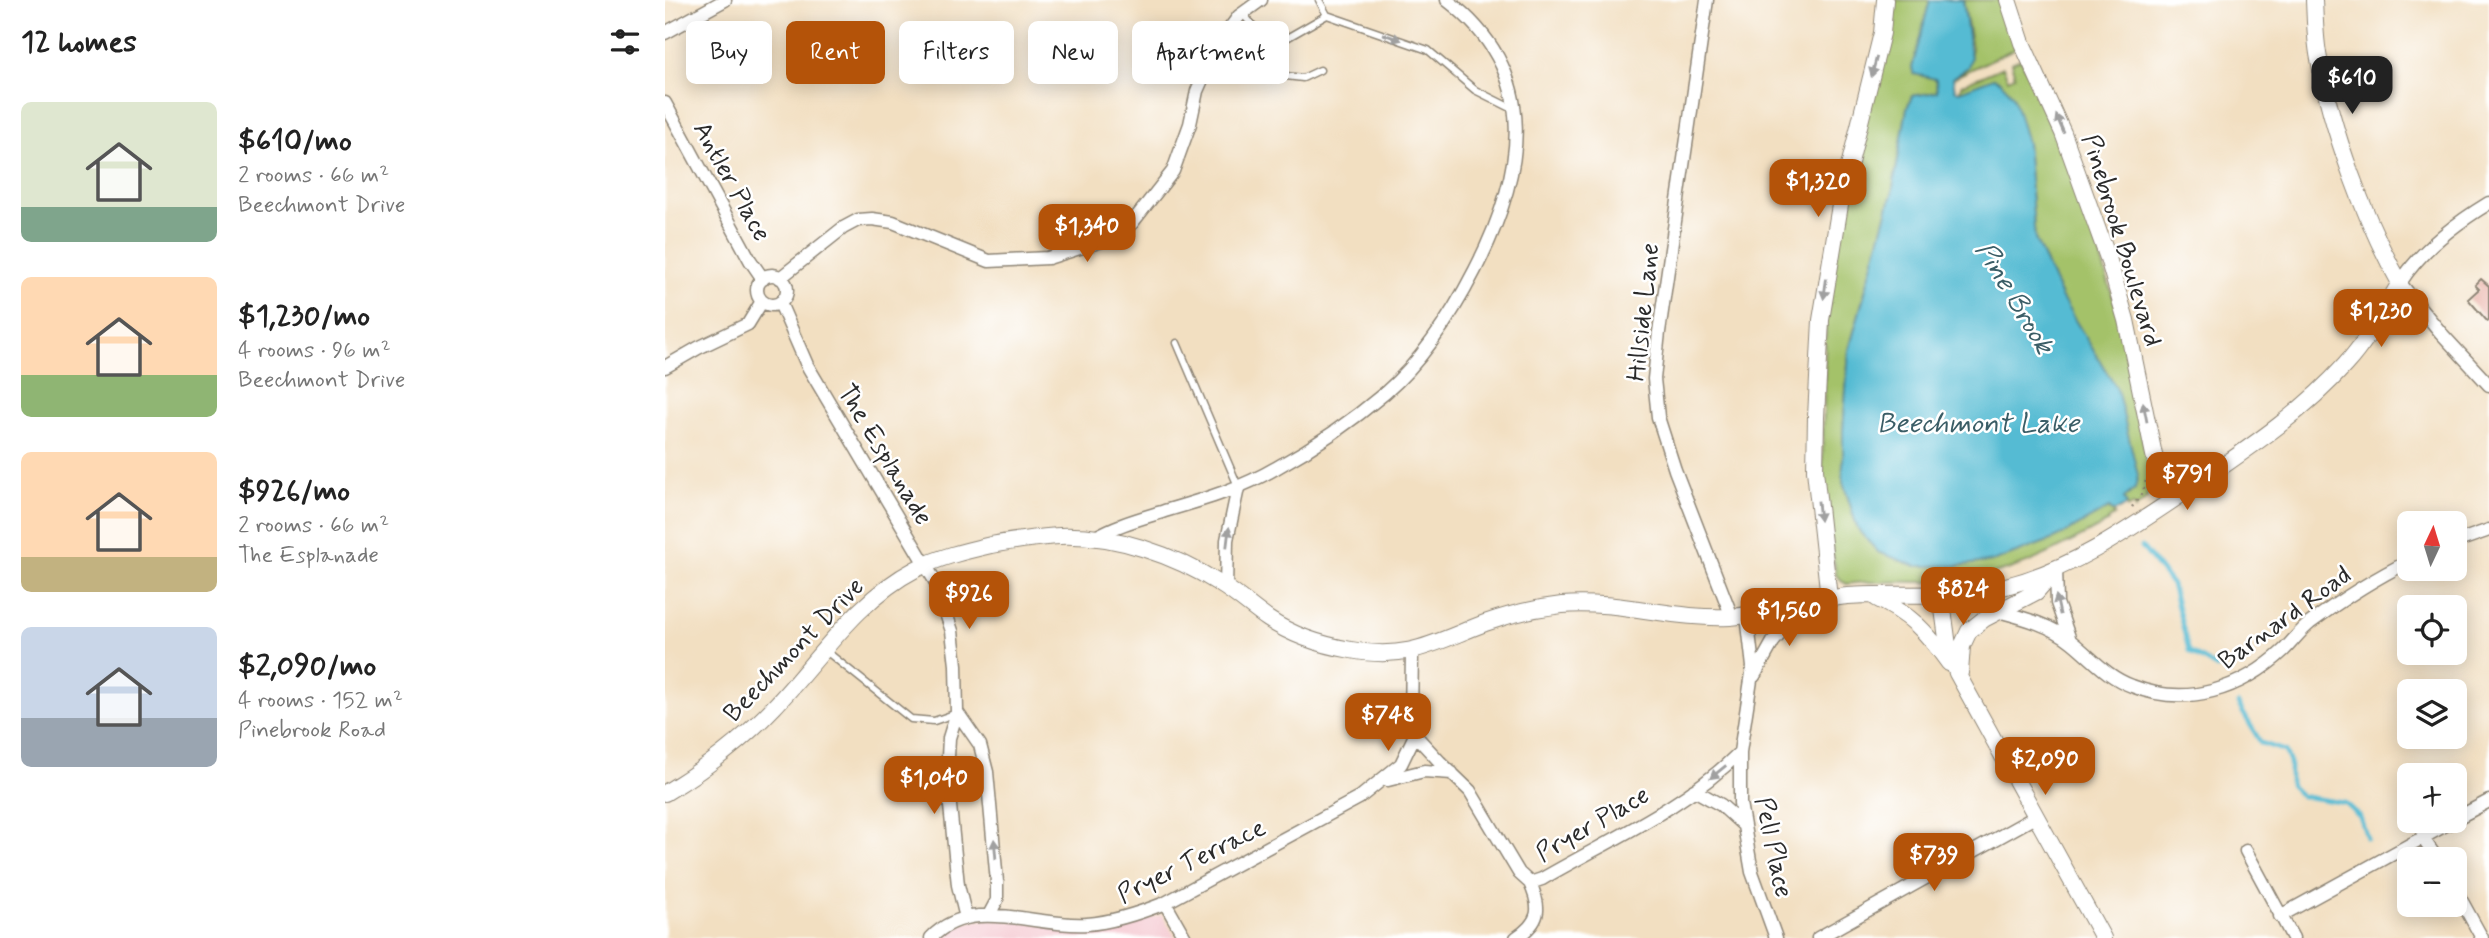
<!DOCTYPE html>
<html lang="en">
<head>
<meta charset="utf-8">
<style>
  body { margin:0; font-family:Mynerve,sans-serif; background:#f6f6f6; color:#222; height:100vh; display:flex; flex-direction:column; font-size:26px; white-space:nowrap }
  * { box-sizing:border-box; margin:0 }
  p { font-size:23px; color:#767676 }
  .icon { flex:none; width:38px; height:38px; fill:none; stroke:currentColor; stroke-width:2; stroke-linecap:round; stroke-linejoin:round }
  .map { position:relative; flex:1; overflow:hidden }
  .drawer { display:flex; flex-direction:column; background:#fff; width:665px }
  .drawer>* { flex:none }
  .banner { position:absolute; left:21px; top:21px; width:665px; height:63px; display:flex; gap:14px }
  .needle { width:46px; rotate:4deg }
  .buttons { position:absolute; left:1732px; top:511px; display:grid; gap:14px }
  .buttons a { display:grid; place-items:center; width:70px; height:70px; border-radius:10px; background:#fff; box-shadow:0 4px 18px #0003; font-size:35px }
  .price { position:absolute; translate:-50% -60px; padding:0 16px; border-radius:14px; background:#b45309; color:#fff; font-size:23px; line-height:46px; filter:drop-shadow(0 2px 4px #0008) }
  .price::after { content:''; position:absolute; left:50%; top:42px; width:21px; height:16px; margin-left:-10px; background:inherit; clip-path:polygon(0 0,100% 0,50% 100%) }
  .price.active { background:#222; color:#fff }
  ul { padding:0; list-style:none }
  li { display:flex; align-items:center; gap:21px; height:175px; padding:0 21px }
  li span { display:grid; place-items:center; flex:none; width:196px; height:140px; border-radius:10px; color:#555 }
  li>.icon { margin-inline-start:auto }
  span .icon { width:84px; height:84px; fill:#fffc; stroke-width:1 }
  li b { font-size:30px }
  h2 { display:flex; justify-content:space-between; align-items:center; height:84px; padding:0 21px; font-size:30px }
  .pill { padding:0 24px; border-radius:10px; background:#fff; box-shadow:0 4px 18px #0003; font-size:24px; line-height:63px }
  .pill.active { background:#b45309; color:#fff }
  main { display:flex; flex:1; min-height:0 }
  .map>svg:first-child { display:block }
</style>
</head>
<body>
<main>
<section class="drawer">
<h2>12 homes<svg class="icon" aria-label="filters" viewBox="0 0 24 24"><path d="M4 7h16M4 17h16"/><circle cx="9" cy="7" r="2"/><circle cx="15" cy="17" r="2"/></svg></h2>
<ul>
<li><span style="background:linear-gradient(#dfe7d0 75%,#7fa58c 0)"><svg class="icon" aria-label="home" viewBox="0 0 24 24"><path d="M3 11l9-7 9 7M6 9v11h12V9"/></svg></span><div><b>$610/mo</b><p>2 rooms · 66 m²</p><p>Beechmont Drive</p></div></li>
<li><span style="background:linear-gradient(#ffd9b3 70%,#8fb573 0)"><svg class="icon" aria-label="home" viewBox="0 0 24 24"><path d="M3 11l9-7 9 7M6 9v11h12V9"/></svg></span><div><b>$1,230/mo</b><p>4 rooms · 96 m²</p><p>Beechmont Drive</p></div></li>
<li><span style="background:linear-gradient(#ffd9b3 75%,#c2b280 0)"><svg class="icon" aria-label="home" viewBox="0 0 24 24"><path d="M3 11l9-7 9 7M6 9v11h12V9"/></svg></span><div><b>$926/mo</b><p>2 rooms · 66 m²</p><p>The Esplanade</p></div></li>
<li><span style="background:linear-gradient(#c9d6e8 65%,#9aa5b1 0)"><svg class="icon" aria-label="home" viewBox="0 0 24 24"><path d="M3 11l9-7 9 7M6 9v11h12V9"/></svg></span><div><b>$2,090/mo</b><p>4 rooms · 152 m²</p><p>Pinebrook Road</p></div></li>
</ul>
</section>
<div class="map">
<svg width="1824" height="938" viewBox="0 0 1824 938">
  <rect width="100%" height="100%" fill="#fff"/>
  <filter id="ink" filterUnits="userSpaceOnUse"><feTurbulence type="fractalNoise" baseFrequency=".0143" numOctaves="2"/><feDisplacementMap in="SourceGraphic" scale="14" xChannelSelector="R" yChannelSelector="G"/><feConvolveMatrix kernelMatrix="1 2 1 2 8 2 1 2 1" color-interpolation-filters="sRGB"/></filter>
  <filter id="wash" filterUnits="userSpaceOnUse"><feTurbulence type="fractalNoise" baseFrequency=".00686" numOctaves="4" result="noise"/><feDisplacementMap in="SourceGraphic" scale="28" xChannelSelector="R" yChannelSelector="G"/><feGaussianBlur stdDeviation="1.57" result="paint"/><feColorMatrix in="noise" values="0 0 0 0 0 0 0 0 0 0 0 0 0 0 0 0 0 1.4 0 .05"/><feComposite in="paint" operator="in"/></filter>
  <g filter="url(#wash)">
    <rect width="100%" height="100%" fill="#f2dfc1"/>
    <path fill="#f6cfd6" d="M497,915L511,938H274L278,932L301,922L326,919L433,928Z"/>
    <path fill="#a4c269" stroke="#68764a" stroke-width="2" d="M1226,0H1265L1247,68L1249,74L1271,79L1272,92L1247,96L1242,108L1227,194L1184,350L1178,430V482L1193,529L1213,552L1251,566H1290L1330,561L1391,538L1444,508L1450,515L1443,520L1444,522C1390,550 1351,575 1289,581C1253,584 1216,579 1181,584L1171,575L1157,482L1161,319L1174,235Z
      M1298,0H1338L1353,47L1288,78L1303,67L1307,48Z
      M1356,59L1413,184L1452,310L1485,475L1482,498L1470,509L1468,505L1463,508L1459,498L1470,489L1396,297L1370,239L1362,143L1295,91L1296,85L1338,67L1343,79L1350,76L1346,63Z"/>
    <path fill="#55bbd3" stroke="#40737f" stroke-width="2" d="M1265,0H1298L1306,58L1303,67L1288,78L1290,90L1295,91L1328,78L1335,81L1348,95L1362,143L1370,239L1396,297L1452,389L1473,475L1470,489L1459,498L1462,505L1449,512L1444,508L1391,538L1330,561L1290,566H1251L1213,552L1193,530L1178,482V430L1184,350L1227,194L1242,108L1247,96L1272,92L1271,79L1249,74L1247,68Z"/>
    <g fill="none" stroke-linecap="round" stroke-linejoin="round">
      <path stroke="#55bbd3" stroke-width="4.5" d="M1477,547L1507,585L1524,651L1552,668
        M1573,704L1596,743L1620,751L1625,763V785L1636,796L1680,803L1695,817L1702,838"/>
    </g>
    <g id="blocks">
      <path fill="#e19587" d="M1816,279L1824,286V320L1822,321L1803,299L1814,289L1810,285Z"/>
    </g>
  </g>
  <g filter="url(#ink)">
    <use href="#blocks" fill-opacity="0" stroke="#8e8576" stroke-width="2"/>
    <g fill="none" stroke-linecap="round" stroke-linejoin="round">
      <defs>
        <path id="service" d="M578,14L606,47L610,61L621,76L638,78L655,70
          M662,15L763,50L810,90L848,109
          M606,47L662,15L654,0
          M512,343L573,486
          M161,651L246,719L269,721L292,713"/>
        <path id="minor" d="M1042,0L994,332L989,379L993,417L1010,470L1067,617
          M0,33L60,0
          M0,103L85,260L98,279
          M1824,203C1791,223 1756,250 1735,283L1776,333L1824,385
          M92 290a15 15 0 1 1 30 0a15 15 0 1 1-30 0Z
          M115,278L178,228L193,220L207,219L228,222L324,261L383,258L446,238L467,223L508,171L525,124L532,91L543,66L554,43L574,16L596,0
          M115,303L142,365L270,581L287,631L291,665L292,712L284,738L282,776L293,885L301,918
          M0,367L33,348L83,324L97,301
          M429,538C453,524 478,518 503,510C541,499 577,488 611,468C649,447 687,421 720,393C758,360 787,315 810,270C859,174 879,74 782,0
          M1790,542L1824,530
          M1391,568L1392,603L1405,640
          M561,588L562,540L573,488
          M1333,611C1359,618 1386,625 1407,642C1427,658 1442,677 1467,686C1522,708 1577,689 1619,650C1628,641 1635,631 1645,623C1676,600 1710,578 1745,561
          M1082,615L1088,667L1075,752V803L1087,872L1111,938
          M747,651L746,722L750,735L775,762L805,791L854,873L865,883L877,879C944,840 1019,808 1075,752
          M1089,676L1108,642L1141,603
          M292,712L315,745L322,772L332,882V900L324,915
          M723,780L759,771L787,773
          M1029,790L1056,805L1077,824
          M1790,819L1824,801
          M1757,837L1772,859
          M1581,851L1628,938
          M1790,889L1817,938
          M500,903L520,938
          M1615,916L1788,821
          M266,938C307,895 371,928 422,924C449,922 475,913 500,903L694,798L736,764L750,735
          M851,938C875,922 877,909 865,883
          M1153,938L1370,817"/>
        <path id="tertiary" d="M1343,0L1357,43L1398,133L1443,258L1461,320L1489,455L1505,501
          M1276,594L1283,646L1292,673L1438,938
          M1164,598L1150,470L1151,417L1156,320L1176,199L1217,33L1220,0
          M1211,598C1246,615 1261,631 1284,663
          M1295,673L1297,646L1304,631L1319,619L1371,592L1391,569
          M0,793C40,769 77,741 109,707C154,660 191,600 251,569C275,557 300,551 326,545C349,541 372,537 395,536C449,534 510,555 555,584C572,594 587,608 603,619C628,636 657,645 686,650C743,661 770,642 820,623C845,614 870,608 897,605C954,600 1009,620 1065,617C1105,614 1143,600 1183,596C1235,592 1290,600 1341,586C1412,568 1473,523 1533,483C1584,448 1638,412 1680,365C1702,341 1718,311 1735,283C1700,221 1666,129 1654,59C1650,40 1650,20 1649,0"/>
      </defs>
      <use href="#service" stroke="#8e8576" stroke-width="9"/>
      <use href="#minor" stroke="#8e8576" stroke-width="15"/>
      <use href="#tertiary" stroke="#8e8576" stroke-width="18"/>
      <path stroke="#8e8576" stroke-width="2.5" stroke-dasharray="2 5" stroke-linecap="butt" d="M1467,507L1478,492L1481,480"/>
      <use href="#service" stroke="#fff" stroke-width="6"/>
      <use href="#minor" stroke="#fff" stroke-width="12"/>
      <use href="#tertiary" stroke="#fff" stroke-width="16"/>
    </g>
    <defs><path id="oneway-solid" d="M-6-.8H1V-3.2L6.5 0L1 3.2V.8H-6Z" transform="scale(1.75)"/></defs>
    <g fill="#a0a0a0">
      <use href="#oneway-solid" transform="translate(727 37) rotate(19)"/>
      <use href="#oneway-solid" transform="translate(1209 67) rotate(105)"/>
      <use href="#oneway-solid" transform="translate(1395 124) rotate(-113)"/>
      <use href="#oneway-solid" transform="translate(1160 289) rotate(98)"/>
      <use href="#oneway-solid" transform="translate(1480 412) rotate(-101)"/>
      <use href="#oneway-solid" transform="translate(1154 511) rotate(84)"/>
      <use href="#oneway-solid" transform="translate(563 537) rotate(-83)"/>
      <use href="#oneway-solid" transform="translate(1393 605) rotate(-102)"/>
      <use href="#oneway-solid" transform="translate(1053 772) rotate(141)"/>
      <use href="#oneway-solid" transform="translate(330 849) rotate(-95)"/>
    </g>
  </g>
  <g text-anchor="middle" stroke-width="5" stroke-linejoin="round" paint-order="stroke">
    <g font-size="26" fill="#2b2b2b" stroke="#fff">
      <text transform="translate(68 181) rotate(61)" y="9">Antler Place</text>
      <text transform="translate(1458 240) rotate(73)" y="9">Pinebrook Boulevard</text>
      <text transform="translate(977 312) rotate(-84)" y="9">Hillside Lane</text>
      <text transform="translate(221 454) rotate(59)" y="9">The Esplanade</text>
      <text transform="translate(1619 617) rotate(-36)" y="9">Barnard Road</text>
      <text transform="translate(128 649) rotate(-46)" y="9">Beechmont Drive</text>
      <text transform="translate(927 823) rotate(-30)" y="9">Pryer Place</text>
      <text transform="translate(1110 847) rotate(78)" y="9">Pell Place</text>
      <text transform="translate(526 860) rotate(-26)" y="9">Pryer Terrace</text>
    </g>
    <g font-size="28" font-style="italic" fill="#3a5d66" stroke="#fff">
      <text transform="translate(1351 297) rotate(59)" y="10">Pine Brook</text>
      <text x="1313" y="432">Beechmont Lake</text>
    </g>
  </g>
</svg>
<div class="buttons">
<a><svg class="needle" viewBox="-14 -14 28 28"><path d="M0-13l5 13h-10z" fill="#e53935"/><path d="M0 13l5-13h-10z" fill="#767676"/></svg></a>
<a><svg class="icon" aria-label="locate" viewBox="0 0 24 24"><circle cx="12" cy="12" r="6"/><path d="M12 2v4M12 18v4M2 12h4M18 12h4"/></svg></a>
<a><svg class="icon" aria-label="layers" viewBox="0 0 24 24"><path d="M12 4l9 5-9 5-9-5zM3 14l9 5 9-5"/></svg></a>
<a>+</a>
<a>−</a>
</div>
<b class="price active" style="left:1687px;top:116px">$610</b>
<b class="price" style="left:1153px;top:219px">$1,320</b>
<b class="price" style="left:422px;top:264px">$1,340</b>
<b class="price" style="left:1716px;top:349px">$1,230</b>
<b class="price" style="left:1522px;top:512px">$791</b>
<b class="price" style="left:1298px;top:627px">$824</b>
<b class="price" style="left:304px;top:631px">$926</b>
<b class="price" style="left:1124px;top:648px">$1,560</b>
<b class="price" style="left:723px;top:753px">$748</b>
<b class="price" style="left:1380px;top:797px">$2,090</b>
<b class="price" style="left:269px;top:816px">$1,040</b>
<b class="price" style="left:1269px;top:893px">$739</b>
<div class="banner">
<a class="pill">Buy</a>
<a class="pill active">Rent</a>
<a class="pill">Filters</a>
<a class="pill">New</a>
<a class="pill">Apartment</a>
</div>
</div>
</main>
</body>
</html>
